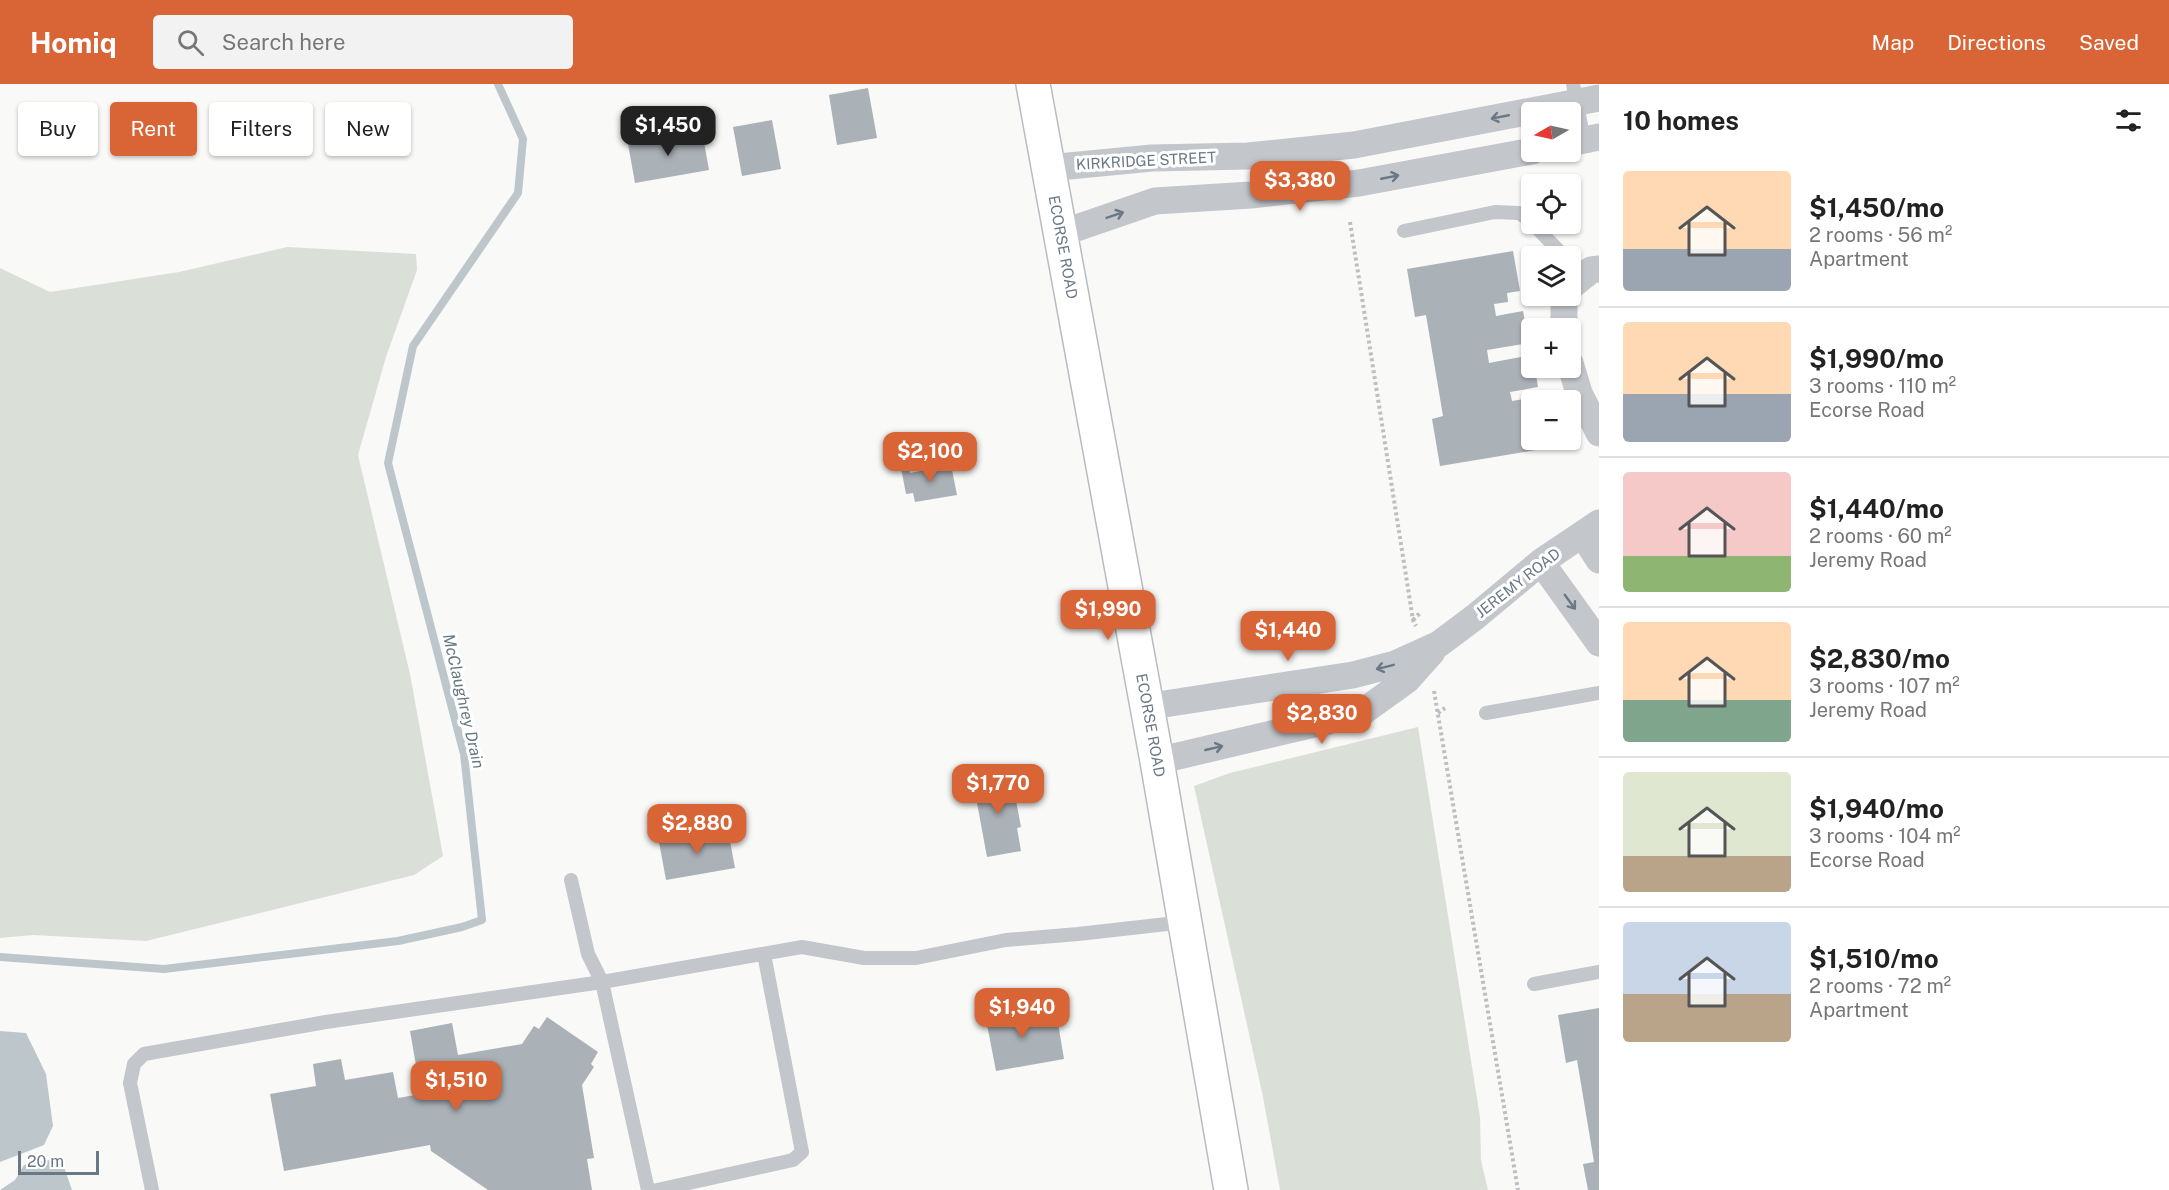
<!DOCTYPE html>
<html lang="en">
<head>
<meta charset="utf-8">
<style>
  body { margin:0; font-family:"Public Sans",sans-serif; background:#f2f2f2; color:#222; height:100vh; display:flex; flex-direction:column; font-size:22px; white-space:nowrap }
  * { box-sizing:border-box; margin:0 }
  p { font-size:20px; color:#767676 }
  .icon { flex:none; width:33px; height:33px; fill:none; stroke:currentColor; stroke-width:2; stroke-linecap:round; stroke-linejoin:round }
  .map { position:relative; flex:1; overflow:hidden }
  .details { display:flex; flex-direction:column; background:#fff; width:570px }
  .details>* { flex:none }
  .banner { position:absolute; left:18px; top:18px; width:570px; height:54px; display:flex; gap:12px }
  .needle { width:39px; rotate:261deg }
  .fabs { position:absolute; left:1521px; top:18px; display:grid; gap:12px }
  .fabs a { display:grid; place-items:center; width:60px; height:60px; border-radius:6px; background:#fff; box-shadow:0 2px 4px #0004; font-size:30px }
  .scale { position:absolute; left:18px; bottom:15px; width:81px; box-sizing:border-box; padding-left:6px; border:3px solid #6a7886; border-top:0; font-size:16px; line-height:21px; white-space:nowrap; color:#6a7886; -webkit-text-stroke:4px #fff; paint-order:stroke }
  .price { position:absolute; translate:-50% -51px; padding:0 14px; border-radius:12px; background:#d96537; color:#fff; font-size:20px; line-height:39px; filter:drop-shadow(0 2px 3px #0008) }
  .price::after { content:''; position:absolute; left:50%; top:36px; width:18px; height:14px; margin-left:-9px; background:inherit; clip-path:polygon(0 0,100% 0,50% 100%) }
  .price.active { background:#222; color:#fff }
  ul { padding:0; list-style:none }
  li { display:flex; align-items:center; gap:18px; height:150px; padding:0 24px }
  li+li { border-top:2px solid #e0e0e0 }
  li span { display:grid; place-items:center; flex:none; width:168px; height:120px; border-radius:6px; color:#555 }
  li>.icon { margin-inline-start:auto }
  span .icon { width:72px; height:72px; fill:#fffc; stroke-width:1 }
  li b { font-size:26px }
  h2 { display:flex; justify-content:space-between; align-items:center; height:72px; padding:0 24px; font-size:26px }
  .pill { padding:0 21px; border-radius:6px; background:#fff; box-shadow:0 2px 4px #0004; font-size:21px; line-height:54px }
  .pill.active { background:#d96537; color:#fff }
  header { display:flex; align-items:center; gap:36px; box-sizing:border-box; height:84px; padding:0 30px; background:#d96537; color:#fff }
  header strong { font-size:28px }
  nav { display:flex; gap:33px; margin-inline-start:auto; font-size:21px }
  .search { width:420px; height:54px; background:#f2f2f2; display:flex; align-items:center; gap:15px; box-sizing:border-box; padding:0 21px; border-radius:6px; color:#767676; font-size:22px }
  main { display:flex; flex:1; min-height:0 }
  .map>svg:first-child { display:block }
</style>
</head>
<body>
<header>
<strong>Homiq</strong>
<div class="search"><svg class="icon" aria-label="search" viewBox="0 0 24 24"><circle cx="10" cy="10" r="6"/><path d="M15 15l6 6"/></svg>Search here</div>
<nav><a>Map</a><a>Directions</a><a>Saved</a></nav>
</header>
<main>
<div class="map">
<svg width="1599" height="1106" viewBox="0 0 1599 1106">
  <rect width="100%" height="100%" fill="#f9f9f7"/>
  <path fill="#dae0d8" d="M287,163L416,170L417,186L386,273L358,371L410,590L443,772L414,791L146,857L33,851L0,854V184L50,208L179,188Z
    M1418,643L1480,1033L1481,1076L1488,1106H1280L1263,1013L1194,702L1230,689Z"/>
  <path fill="#bdc6cb" d="M0,947L26,949L46,990L53,1042L44,1061L0,1078Z
    M48,1076L63,1080L72,1106H0L15,1096L24,1081Z"/>
  <g fill="none" stroke-linecap="round" stroke-linejoin="round">
    <path stroke="#bdc6cb" stroke-width="8" d="M0,873L164,885L398,857L462,843L482,836L464,670L388,379L413,262L518,109L523,55L498,0"/>
  </g>
  <path fill="#aab1b7" d="M868,4L877,54L837,61L829,11Z
    M772,36L781,85L742,92L733,43Z
    M702,47L709,86L635,99L628,60Z
    M1513,167L1520,207L1507,209L1508,218L1494,220L1496,232L1523,227L1529,259L1487,266L1489,279L1532,271V284H1535L1538,303L1510,308L1512,317L1524,315L1526,326L1532,325V356H1547L1548,364L1440,382L1432,335L1443,332L1426,231L1415,233L1407,185Z
    M951,381L957,411L915,418L913,409L906,410L901,384L909,383L910,389Z
    M1011,690L1021,743L1017,744L1021,767L987,773L973,697Z
    M728,746L735,784L666,796L659,758Z
    M1014,919L1018,940L1057,933L1064,975L996,987L984,925Z
    M1599,924V1106H1588L1583,1080L1594,1078L1577,976L1566,979L1558,931Z
    M547,933L598,968L591,980L594,983L582,1001L594,1074L587,1075L592,1106H488L431,1067L430,1061L284,1087L270,1010L316,1002L313,980L341,975L345,996L393,988L398,1014L421,1010L410,947L452,939L458,971L522,960L534,942L539,945Z"/>
  <g fill="none" stroke-linecap="round" stroke-linejoin="round">
    <defs>
      <g id="secondary">
        <path id="s1" d="M1033,0L1157,677L1231,1106"/>
      </g>
    </defs>
    <use href="#secondary" stroke="#b8bcc0" stroke-width="36"/>
    <path stroke="#bdbfc2" stroke-width="4" stroke-dasharray="3 3" stroke-linecap="butt" d="M1350,138L1413,536L1416,542
      M1413,536L1421,528
      M1434,607L1518,1106
      M1438,629L1445,624"/>
    <path stroke="#c3c6ca" stroke-width="14" d="M1573,0L1584,56
      M1533,140L1564,172
      M1404,147L1495,128L1519,129L1532,138
      M1486,629L1599,609
      M571,796L588,870L602,898L648,1106
      M1534,900L1599,888
      M152,1106L130,999L134,980L144,970L326,938L602,898L802,863L864,874H916L1006,856L1078,850L1185,838
      M657,1106L793,1076L802,1068L764,870"/>
    <path stroke="#c3c6ca" stroke-width="27" d="M1570,59L1599,53
      M1048,84L1152,74L1248,72L1354,61L1599,14
      M1059,150L1155,117L1251,111L1359,99L1532,67
      M1570,203L1591,186L1599,185
      M1564,244V212
      M1570,279L1579,309L1599,349
      M1583,451L1599,476
      M1541,478L1599,559
      M1145,623L1353,591L1395,580L1439,560L1475,533L1541,478L1599,439
      M1157,677L1361,629L1407,596L1432,568"/>
    <use href="#secondary" stroke="#fff" stroke-width="33"/>
  </g>
  <defs><path id="oneway-shaft" d="M-6 0H5M1.5-3L5.5 0L1.5 3" fill="none" stroke-width="1.6" stroke-linecap="round" stroke-linejoin="round" transform="scale(1.5)"/></defs>
  <g stroke="#6a7886">
    <use href="#oneway-shaft" transform="translate(1500 33) rotate(169)"/>
    <use href="#oneway-shaft" transform="translate(1390 93) rotate(-11)"/>
    <use href="#oneway-shaft" transform="translate(1115 131) rotate(-19)"/>
    <use href="#oneway-shaft" transform="translate(1570 518) rotate(54)"/>
    <use href="#oneway-shaft" transform="translate(1385 583) rotate(166)"/>
    <use href="#oneway-shaft" transform="translate(1214 664) rotate(-13)"/>
  </g>
  <g text-anchor="middle" stroke-width="6" stroke-linejoin="round" paint-order="stroke">
    <g font-size="15" fill="#6a7886" stroke="#fff">
      <text transform="translate(1146 77) rotate(-3)" y="5">KIRKRIDGE STREET</text>
      <text dy="5" stroke="none"><textPath href="#s1" startOffset="166">ECORSE ROAD</textPath></text>
      <text transform="translate(1518 499) rotate(-38)" y="5">JEREMY ROAD</text>
      <text dy="5" stroke="none"><textPath href="#s1" startOffset="652">ECORSE ROAD</textPath></text>
    </g>
    <g font-size="16" font-style="italic" fill="#667881" stroke="#fff">
      <text transform="translate(464 617) rotate(77)" y="6">McClaughrey Drain</text>
    </g>
  </g>
</svg>
<div class="fabs">
<a><svg class="needle" viewBox="-14 -14 28 28"><path d="M0-13l5 13h-10z" fill="#e53935"/><path d="M0 13l5-13h-10z" fill="#767676"/></svg></a>
<a><svg class="icon" aria-label="locate" viewBox="0 0 24 24"><circle cx="12" cy="12" r="6"/><path d="M12 2v4M12 18v4M2 12h4M18 12h4"/></svg></a>
<a><svg class="icon" aria-label="layers" viewBox="0 0 24 24"><path d="M12 4l9 5-9 5-9-5zM3 14l9 5 9-5"/></svg></a>
<a>+</a>
<a>−</a>
</div>
<div class="scale">20 m</div>
<b class="price active" style="left:668px;top:73px">$1,450</b>
<b class="price" style="left:1300px;top:128px">$3,380</b>
<b class="price" style="left:930px;top:399px">$2,100</b>
<b class="price" style="left:1108px;top:557px">$1,990</b>
<b class="price" style="left:1288px;top:578px">$1,440</b>
<b class="price" style="left:1322px;top:661px">$2,830</b>
<b class="price" style="left:998px;top:731px">$1,770</b>
<b class="price" style="left:697px;top:771px">$2,880</b>
<b class="price" style="left:1022px;top:955px">$1,940</b>
<b class="price" style="left:456px;top:1028px">$1,510</b>
<div class="banner">
<a class="pill">Buy</a>
<a class="pill active">Rent</a>
<a class="pill">Filters</a>
<a class="pill">New</a>
</div>
</div>
<section class="details">
<h2>10 homes<svg class="icon" aria-label="filters" viewBox="0 0 24 24"><path d="M4 7h16M4 17h16"/><circle cx="9" cy="7" r="2"/><circle cx="15" cy="17" r="2"/></svg></h2>
<ul>
<li><span style="background:linear-gradient(#ffd9b3 65%,#9aa5b1 0)"><svg class="icon" aria-label="home" viewBox="0 0 24 24"><path d="M3 11l9-7 9 7M6 9v11h12V9"/></svg></span><div><b>$1,450/mo</b><p>2 rooms · 56 m²</p><p>Apartment</p></div></li>
<li><span style="background:linear-gradient(#ffd9b3 60%,#9aa5b1 0)"><svg class="icon" aria-label="home" viewBox="0 0 24 24"><path d="M3 11l9-7 9 7M6 9v11h12V9"/></svg></span><div><b>$1,990/mo</b><p>3 rooms · 110 m²</p><p>Ecorse Road</p></div></li>
<li><span style="background:linear-gradient(#f6c9c9 70%,#8fb573 0)"><svg class="icon" aria-label="home" viewBox="0 0 24 24"><path d="M3 11l9-7 9 7M6 9v11h12V9"/></svg></span><div><b>$1,440/mo</b><p>2 rooms · 60 m²</p><p>Jeremy Road</p></div></li>
<li><span style="background:linear-gradient(#ffd9b3 65%,#7fa58c 0)"><svg class="icon" aria-label="home" viewBox="0 0 24 24"><path d="M3 11l9-7 9 7M6 9v11h12V9"/></svg></span><div><b>$2,830/mo</b><p>3 rooms · 107 m²</p><p>Jeremy Road</p></div></li>
<li><span style="background:linear-gradient(#dfe7d0 70%,#b9a48a 0)"><svg class="icon" aria-label="home" viewBox="0 0 24 24"><path d="M3 11l9-7 9 7M6 9v11h12V9"/></svg></span><div><b>$1,940/mo</b><p>3 rooms · 104 m²</p><p>Ecorse Road</p></div></li>
<li><span style="background:linear-gradient(#c9d6e8 60%,#b9a48a 0)"><svg class="icon" aria-label="home" viewBox="0 0 24 24"><path d="M3 11l9-7 9 7M6 9v11h12V9"/></svg></span><div><b>$1,510/mo</b><p>2 rooms · 72 m²</p><p>Apartment</p></div></li>
</ul>
</section>
</main>
</body>
</html>
